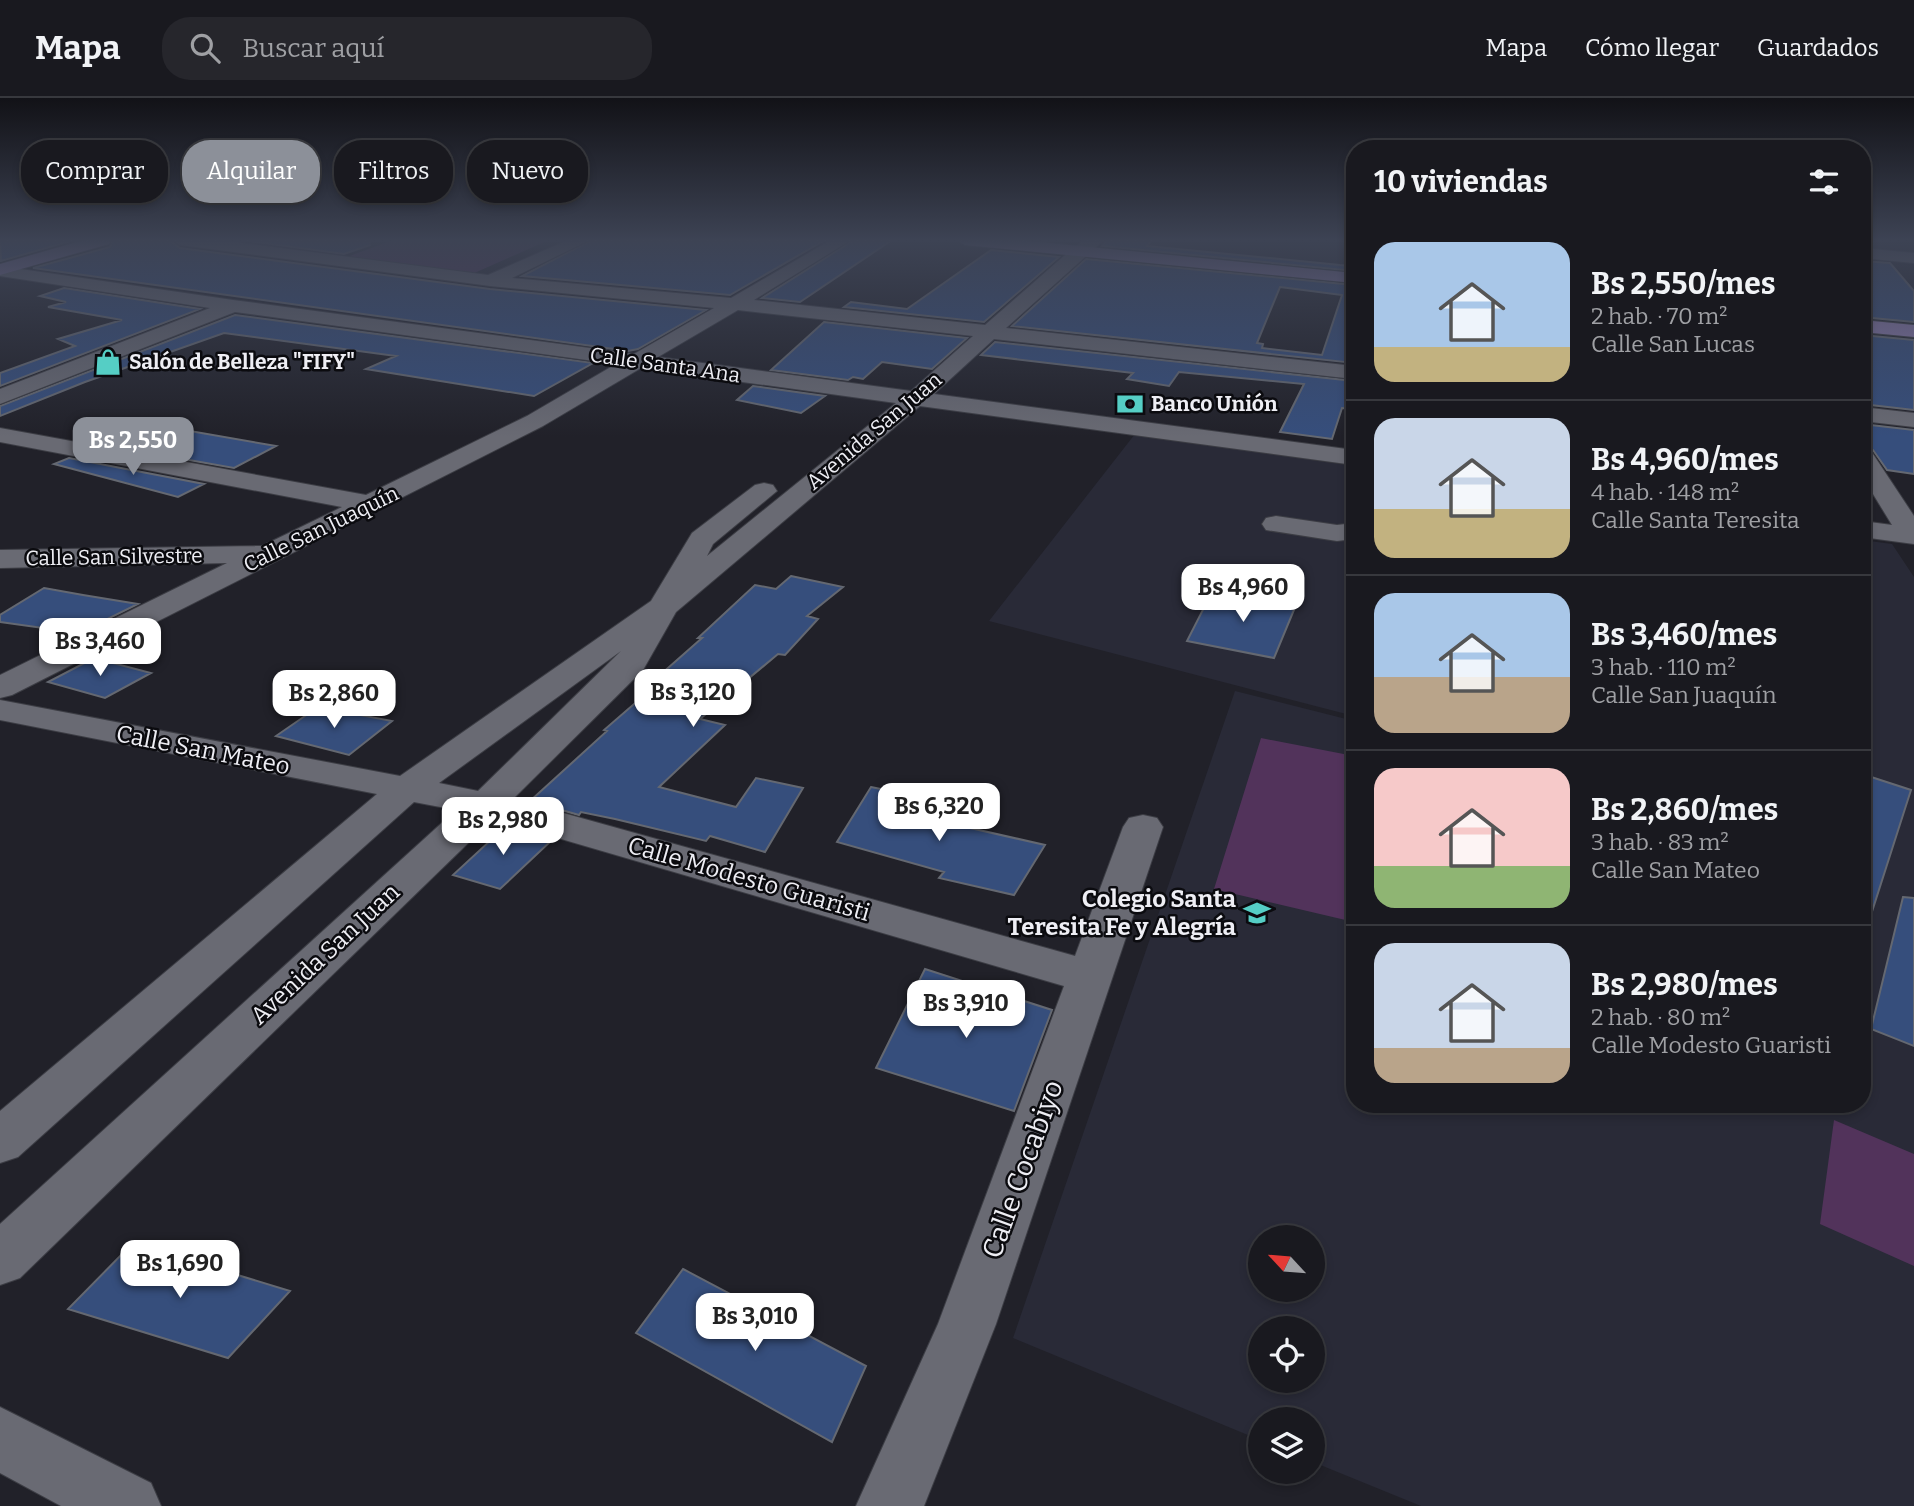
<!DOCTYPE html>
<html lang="es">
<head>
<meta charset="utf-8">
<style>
  body { margin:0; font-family:Bitter,serif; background:#26262c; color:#f1f3f6; height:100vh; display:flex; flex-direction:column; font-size:26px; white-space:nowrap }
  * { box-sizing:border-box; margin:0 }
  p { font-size:23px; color:#9fa0a4 }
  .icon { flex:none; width:38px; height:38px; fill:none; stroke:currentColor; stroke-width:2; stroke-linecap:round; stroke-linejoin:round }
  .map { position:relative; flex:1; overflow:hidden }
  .details { position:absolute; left:1346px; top:42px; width:525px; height:973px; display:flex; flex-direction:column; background:#19191f; border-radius:28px; box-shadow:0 4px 10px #0003,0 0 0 2px #37383d }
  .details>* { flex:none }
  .guide { position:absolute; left:21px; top:42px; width:665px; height:63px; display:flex; gap:14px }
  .needle { width:46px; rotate:296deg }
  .fabs { position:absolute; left:1248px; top:1127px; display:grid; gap:14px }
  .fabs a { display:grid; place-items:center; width:77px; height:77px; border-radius:50%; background:#19191f; box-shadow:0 4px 10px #0003,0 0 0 2px #37383d; font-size:35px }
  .price { position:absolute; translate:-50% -60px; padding:0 16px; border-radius:14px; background:#fff; color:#222; font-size:23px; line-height:46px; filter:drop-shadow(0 2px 4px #0008) }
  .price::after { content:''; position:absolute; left:50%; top:42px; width:21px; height:16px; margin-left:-10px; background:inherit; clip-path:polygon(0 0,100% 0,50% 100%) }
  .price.active { background:#8c9099; color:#fff }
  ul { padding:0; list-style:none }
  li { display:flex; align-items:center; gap:21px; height:175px; padding:0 28px }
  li+li { border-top:2px solid #37383d }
  li span { display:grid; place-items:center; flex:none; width:196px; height:140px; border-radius:21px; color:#555 }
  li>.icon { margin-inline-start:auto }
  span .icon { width:84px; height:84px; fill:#fffc; stroke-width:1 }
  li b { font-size:30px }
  h2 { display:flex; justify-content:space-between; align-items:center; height:84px; padding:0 28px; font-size:30px }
  .tag { padding:0 24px; border-radius:28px; background:#19191f; box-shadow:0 4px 10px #0003,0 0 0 2px #37383d; font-size:24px; line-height:63px }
  .tag.active { background:#8c9099; color:#fff }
  header { display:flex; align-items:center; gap:42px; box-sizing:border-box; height:98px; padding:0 35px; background:#19191f; border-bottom:2px solid #37383d }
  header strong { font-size:33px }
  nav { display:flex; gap:38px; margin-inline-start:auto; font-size:24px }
  .search { width:490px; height:63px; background:#26262c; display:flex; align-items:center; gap:18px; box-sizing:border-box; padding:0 24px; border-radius:28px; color:#9fa0a4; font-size:26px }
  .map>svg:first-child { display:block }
</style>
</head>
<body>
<header>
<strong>Mapa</strong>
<div class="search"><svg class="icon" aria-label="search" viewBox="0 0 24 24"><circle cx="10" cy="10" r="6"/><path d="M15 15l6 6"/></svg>Buscar aquí</div>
<nav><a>Mapa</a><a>Cómo llegar</a><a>Guardados</a></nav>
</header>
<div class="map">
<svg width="1914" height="1408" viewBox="0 0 1914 1408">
  <rect width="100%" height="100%" fill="#212129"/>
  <path fill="#292a37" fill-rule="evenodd" d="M1135,336L1354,368V618L989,523Z
    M1862,442L1892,446L1914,479V1408H1421L1313,1364L1312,1321H1260V1342L1013,1240L1235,593L1354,623V1006H1862ZM1260,1139H1312V1192H1260ZM1260,1230H1312V1283H1260Z"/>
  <path fill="#52335b" d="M393,142H549L472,176L344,160Z
    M1261,640L1354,658V824L1214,791Z
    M1834,1022L1914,1056V1168L1820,1126Z"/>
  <path fill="#364e7c" stroke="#646871" stroke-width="2" fill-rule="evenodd" d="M0,142H74L1,163Z
    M113,142H169L180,150L490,191L706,212L638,251L628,253L33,170L110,149Z
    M241,142H369L370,147L344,156Z
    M592,142H825L730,197L522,178Z
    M854,142H892L800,204L762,200Z
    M1107,142H1152L1147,148L1340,167L1354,168V173L1102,148Z
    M991,152L1059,159L984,224L844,209L851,204L907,211Z
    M1086,161L1354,187V265L1012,228ZM1280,189L1342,197L1322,257L1262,250L1263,246L1257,245Z
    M1862,163L1890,165L1914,193V224L1862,219Z
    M64,190L200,211L0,288V275L75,248L58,241L122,222L48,209L66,204L40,198Z
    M235,217L593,265L534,298L366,271L396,258L224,235L85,284L0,318V308Z
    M824,224L967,240L932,271L882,264L863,281L853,279L848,282L771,272Z
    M1862,237L1914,242V312L1862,306Z
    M995,244L1354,283V311L1342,310L1332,341L1280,334L1304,286L1179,274L1169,288L1127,281L1133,275L981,257Z
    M753,288L825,298L801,315L737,302Z
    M144,325L276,348L234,370L99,346Z
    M1862,326L1914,332V376L1887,372L1873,352L1862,349Z
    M69,360L204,386L178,399L54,366Z
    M791,478L843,489L807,518L818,521L785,557L778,556L700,621L725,627L659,689L736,709L756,680L803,690L765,754L710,738L706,743L615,721L581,714L579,717L530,703L607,633L604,632L656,587L651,585L702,540H698L755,487L776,491Z
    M44,490L83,497L138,506L79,535L0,524V517Z
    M1213,492L1296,507L1274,560L1187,543Z
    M94,560L151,575L105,600L48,584Z
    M318,609L392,623L349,657L276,638Z
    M1862,676L1911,692L1868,826L1862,825Z
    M871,689L934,702L922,719L1045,747L1014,797L939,780L944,774L837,744Z
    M506,728L553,741L500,791L453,777Z
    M1903,799L1914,800V948L1871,931Z
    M925,871L1052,912L1014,1013L876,970Z
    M133,1145L290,1193L228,1260L68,1211Z
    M683,1171L866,1268L832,1344L636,1235Z"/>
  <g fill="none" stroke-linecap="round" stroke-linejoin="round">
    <defs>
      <path id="minor" d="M172,142H219L488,177L568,142H590L512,180L731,200L831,142H851L754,202L985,227L1073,150L1085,142H1104L1006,230L1354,268V281L994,241L934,296L1354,352V367L920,308L676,514L643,572L513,701L1075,858L1123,729L1129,720L1143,717L1157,720L1163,729L996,1226L924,1408H856L938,1226L1064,888L493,721L20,1180L0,1187V1126L456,712L414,704L18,1059L0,1065V1013L377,696L0,622V602L400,678L651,503L692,435L755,387L764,385L773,387L777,393L713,446L707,458L896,305L641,270L543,328L12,597L0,600V577L227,465L0,470V452L262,448L342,409L0,344V330L366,397L527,318L616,266L235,214L0,306V291L210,210L0,178V168L233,202L634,256L714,210L490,188L180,147ZM738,212L973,238L911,293L658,259ZM621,553L478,693L439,685Z
        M1862,150L1914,155V165L1862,160Z
        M1862,309L1914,315V329L1862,323Z
        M1862,351L1871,353L1914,418V446L1862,439V423L1892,427L1862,378Z
        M1276,418L1337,427L1354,425V441L1337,443L1266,432L1262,426L1266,420Z
        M0,1309L151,1385L161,1408H61L0,1375Z"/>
      <path id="major" d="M84,142H111L109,146L0,177V166Z
        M957,142H1018L1354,175V185L965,147Z
        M1862,222L1914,227V239L1862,234Z"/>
    </defs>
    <use href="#minor" stroke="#3c3d44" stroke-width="2"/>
    <use href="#major" stroke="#3c3d44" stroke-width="2"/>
    <use href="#minor" fill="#696a73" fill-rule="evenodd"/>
    <use href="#major" fill="#8d7cae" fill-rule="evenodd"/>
  </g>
  <linearGradient id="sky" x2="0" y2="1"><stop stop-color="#121217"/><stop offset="0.42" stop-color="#3d4354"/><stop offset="1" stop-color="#3d4354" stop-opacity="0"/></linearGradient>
  <rect width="1914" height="339" fill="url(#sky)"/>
  <defs>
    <symbol id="shop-bare" viewBox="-9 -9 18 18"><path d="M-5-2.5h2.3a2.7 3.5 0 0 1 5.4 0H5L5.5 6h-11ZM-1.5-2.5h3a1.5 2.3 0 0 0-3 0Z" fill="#55cec5" stroke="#0b0b0f" stroke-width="2.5" paint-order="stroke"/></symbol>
    <symbol id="bank-bare" viewBox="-9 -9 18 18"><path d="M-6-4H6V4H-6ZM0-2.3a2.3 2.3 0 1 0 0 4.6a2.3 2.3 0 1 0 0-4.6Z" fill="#55cec5" stroke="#0b0b0f" stroke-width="2.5" paint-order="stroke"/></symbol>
    <symbol id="school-bare" viewBox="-9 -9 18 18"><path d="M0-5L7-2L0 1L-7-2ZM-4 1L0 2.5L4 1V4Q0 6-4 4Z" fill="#55cec5" stroke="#0b0b0f" stroke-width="2.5" paint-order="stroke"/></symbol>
  </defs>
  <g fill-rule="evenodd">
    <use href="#shop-bare" x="89" y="245" width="38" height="38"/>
    <use href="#bank-bare" x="1111" y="287" width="38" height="38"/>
    <use href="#school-bare" x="1238" y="796" width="38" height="38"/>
  </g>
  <g text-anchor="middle" stroke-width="5" stroke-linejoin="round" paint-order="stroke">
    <g font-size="21" font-weight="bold" fill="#eeeef4" stroke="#0b0b0f" text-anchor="start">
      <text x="129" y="271">Salón de Belleza "FIFY"</text>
      <text x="1151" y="313">Banco Unión</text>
    </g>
    <g font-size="21" fill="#eeeef4" stroke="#0b0b0f">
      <text transform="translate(665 267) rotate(8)" y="7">Calle Santa Ana</text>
      <text transform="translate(874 333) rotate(-40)" y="7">Avenida San Juan</text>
      <text transform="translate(321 431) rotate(-26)" y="7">Calle San Juaquín</text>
      <text transform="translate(114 459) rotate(-1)" y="7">Calle San Silvestre</text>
    </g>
    <g font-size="24" fill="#eeeef4" stroke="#0b0b0f">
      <text transform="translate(203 652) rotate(11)" y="8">Calle San Mateo</text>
      <text transform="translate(749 781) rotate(16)" y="8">Calle Modesto Guaristi</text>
      <text transform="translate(325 856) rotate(-43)" y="8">Avenida San Juan</text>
    </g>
    <g font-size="24" font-weight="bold" fill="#eeeef4" stroke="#0b0b0f" text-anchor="end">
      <text x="1236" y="809">Colegio Santa<tspan x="1236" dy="28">Teresita Fe y Alegría</tspan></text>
    </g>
    <g font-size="28" fill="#eeeef4" stroke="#0b0b0f">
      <text transform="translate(1022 1071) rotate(-70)" y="10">Calle Cocabiyo</text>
    </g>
  </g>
</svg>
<div class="fabs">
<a><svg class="needle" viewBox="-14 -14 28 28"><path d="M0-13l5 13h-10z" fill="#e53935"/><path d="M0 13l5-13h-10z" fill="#9fa0a4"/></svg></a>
<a><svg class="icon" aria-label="locate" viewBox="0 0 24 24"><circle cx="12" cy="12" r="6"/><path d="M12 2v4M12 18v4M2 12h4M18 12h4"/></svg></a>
<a><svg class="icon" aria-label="layers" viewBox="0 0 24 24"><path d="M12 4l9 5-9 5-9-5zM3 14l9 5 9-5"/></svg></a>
</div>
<b class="price active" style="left:133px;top:379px">Bs 2,550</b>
<b class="price" style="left:1243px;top:526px">Bs 4,960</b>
<b class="price" style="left:100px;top:580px">Bs 3,460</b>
<b class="price" style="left:693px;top:631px">Bs 3,120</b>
<b class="price" style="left:334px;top:632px">Bs 2,860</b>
<b class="price" style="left:939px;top:745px">Bs 6,320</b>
<b class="price" style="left:503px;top:759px">Bs 2,980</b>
<b class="price" style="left:966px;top:942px">Bs 3,910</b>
<b class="price" style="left:180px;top:1202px">Bs 1,690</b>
<b class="price" style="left:755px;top:1255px">Bs 3,010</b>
<div class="guide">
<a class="tag">Comprar</a>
<a class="tag active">Alquilar</a>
<a class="tag">Filtros</a>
<a class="tag">Nuevo</a>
</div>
<section class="details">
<h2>10 viviendas<svg class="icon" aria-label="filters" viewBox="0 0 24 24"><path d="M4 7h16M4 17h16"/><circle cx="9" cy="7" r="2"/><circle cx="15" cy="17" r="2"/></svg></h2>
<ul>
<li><span style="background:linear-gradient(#a9c7e8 75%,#c2b280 0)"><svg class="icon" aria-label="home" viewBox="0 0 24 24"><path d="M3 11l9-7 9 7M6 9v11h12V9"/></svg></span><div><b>Bs 2,550/mes</b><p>2 hab. · 70 m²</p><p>Calle San Lucas</p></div></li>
<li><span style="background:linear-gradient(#c9d6e8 65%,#c2b280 0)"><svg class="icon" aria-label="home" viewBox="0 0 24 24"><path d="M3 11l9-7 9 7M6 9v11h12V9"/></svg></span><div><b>Bs 4,960/mes</b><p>4 hab. · 148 m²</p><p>Calle Santa Teresita</p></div></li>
<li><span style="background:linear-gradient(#a9c7e8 60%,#b9a48a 0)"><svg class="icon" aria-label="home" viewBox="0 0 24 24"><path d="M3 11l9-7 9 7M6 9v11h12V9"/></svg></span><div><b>Bs 3,460/mes</b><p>3 hab. · 110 m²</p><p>Calle San Juaquín</p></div></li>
<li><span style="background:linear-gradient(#f6c9c9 70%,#8fb573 0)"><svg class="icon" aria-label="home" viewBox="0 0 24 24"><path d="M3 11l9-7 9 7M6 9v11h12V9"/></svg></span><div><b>Bs 2,860/mes</b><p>3 hab. · 83 m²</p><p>Calle San Mateo</p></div></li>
<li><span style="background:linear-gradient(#c9d6e8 75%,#b9a48a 0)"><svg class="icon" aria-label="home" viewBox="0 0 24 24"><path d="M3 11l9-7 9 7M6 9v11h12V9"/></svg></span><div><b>Bs 2,980/mes</b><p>2 hab. · 80 m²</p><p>Calle Modesto Guaristi</p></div></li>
</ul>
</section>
</div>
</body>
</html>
